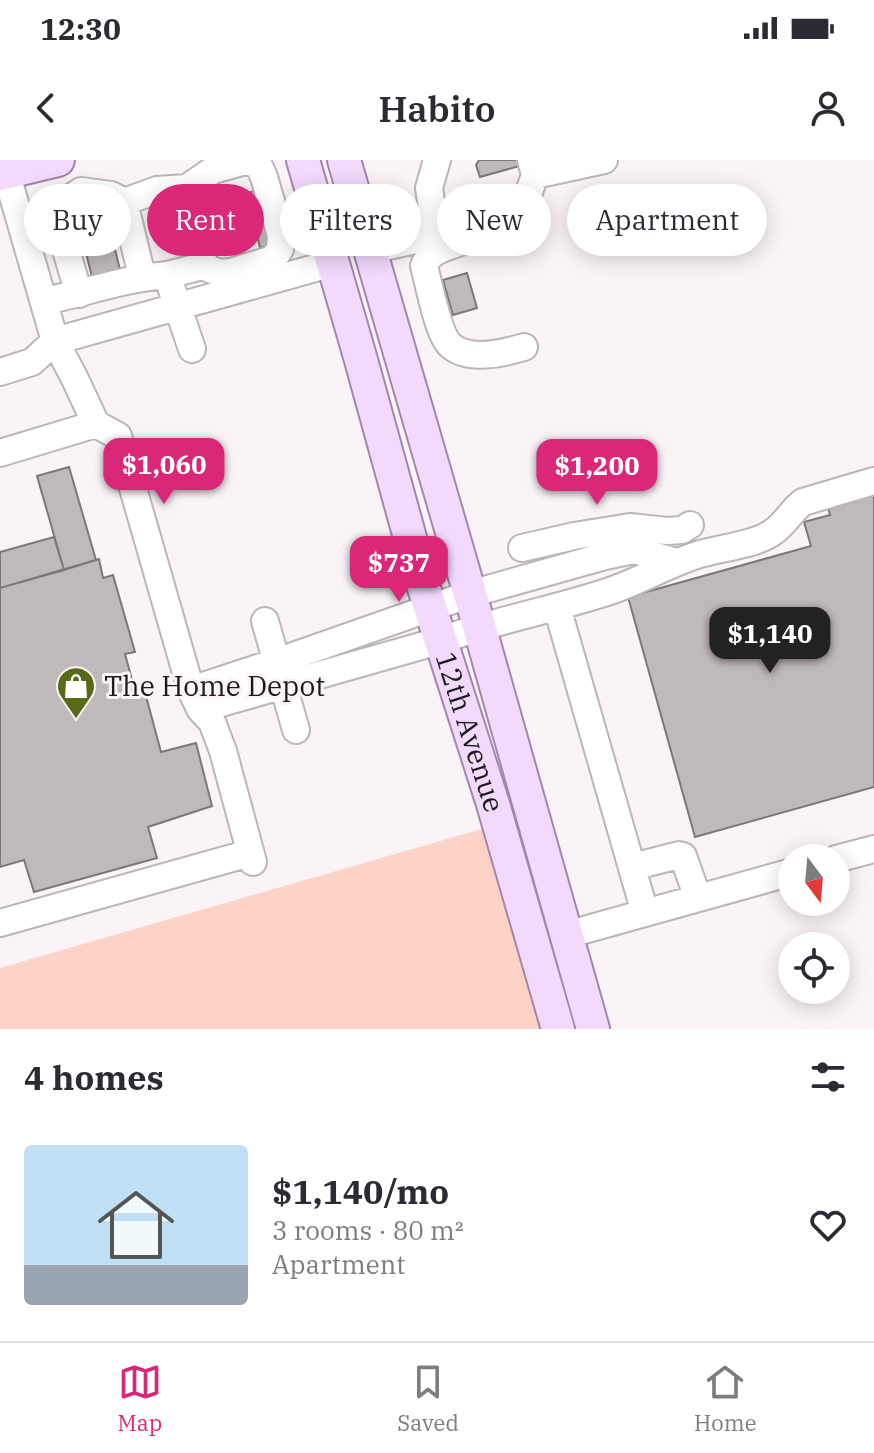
<!DOCTYPE html>
<html lang="en">
<head>
<meta charset="utf-8">
<style>
  body { margin:0; font-family:"IBM Plex Serif",serif; background:#f2f2f3; color:#2b2b33; height:100vh; display:flex; flex-direction:column; font-size:30px; white-space:nowrap }
  * { box-sizing:border-box; margin:0 }
  p { font-size:26px; color:#7c7c81 }
  .icon { flex:none; width:44px; height:44px; fill:none; stroke:currentColor; stroke-width:2; stroke-linecap:round; stroke-linejoin:round }
  .map { position:relative; height:869px; overflow:hidden }
  .details { display:flex; flex-direction:column; background:#fff; flex:1 }
  .details>* { flex:none }
  .guide { position:absolute; left:24px; top:24px; width:826px; height:72px; display:flex; gap:16px }
  .needle { width:52px; rotate:164deg }
  .controls { position:absolute; left:778px; top:684px; display:grid; gap:16px }
  .controls a { display:grid; place-items:center; width:72px; height:72px; border-radius:50%; background:#fff; box-shadow:0 4px 20px #0003; font-size:40px }
  .price { position:absolute; translate:-50% -68px; padding:0 18px; border-radius:16px; background:#db2777; color:#fff; font-size:26px; line-height:52px; filter:drop-shadow(0 2px 4px #0008) }
  .price::after { content:''; position:absolute; left:50%; top:48px; width:24px; height:18px; margin-left:-12px; background:inherit; clip-path:polygon(0 0,100% 0,50% 100%) }
  .price.selected { background:#222; color:#fff }
  ul { padding:0; list-style:none }
  li { display:flex; align-items:center; gap:24px; height:200px; padding:0 24px }
  li span { display:grid; place-items:center; flex:none; width:224px; height:160px; border-radius:8px; color:#555 }
  li>.icon { margin-inline-start:auto }
  span .icon { width:96px; height:96px; fill:#fffc; stroke-width:1 }
  li b { font-size:34px }
  h2 { display:flex; justify-content:space-between; align-items:center; height:96px; padding:0 24px; font-size:34px }
  .tag { padding:0 28px; border-radius:36px; background:#fff; box-shadow:0 4px 20px #0003; font-size:28px; line-height:72px }
  .tag.selected { background:#db2777; color:#fff }
  .status { display:flex; justify-content:space-between; align-items:center; height:56px; padding:0 40px; background:#fff; direction:ltr }
  .status svg { height:22px; fill:currentColor }
  header { display:flex; justify-content:space-between; align-items:center; height:104px; padding:0 24px; background:#fff; font-size:36px; font-weight:600 }
  .menu { display:flex; justify-content:space-around; align-items:center; height:112px; border-top:2px solid #e1e1e2; background:#fff; font-size:22px; color:#7c7c81 }
  .menu a { display:grid; justify-items:center; gap:4px }
  .menu .selected { color:#db2777 }
  .map>svg:first-child { display:block }
</style>
</head>
<body>
<div class="status"><b>12:30</b><svg viewBox="0 0 49 12"><path d="M0 12V9h3v3zM5 12V6h3v6zM10 12V3h3v9zM15 12V0h3v12zM26 1h20v11H26zM47 4h2v5h-2z"/></svg></div>
<header><svg class="icon" aria-label="back" viewBox="0 0 24 24"><path d="M15 5l-7 7 7 7"/></svg>Habito<svg class="icon" aria-label="person" viewBox="0 0 24 24"><circle cx="12" cy="8" r="4"/><path d="M4 21q1-7 8-7t8 7"/></svg></header>
<div class="map">
<svg width="874" height="869" viewBox="0 0 874 869">
  <rect width="100%" height="100%" fill="#faf4f7"/>
  <path fill="#fcd3c6" d="M492,666L561,869H0V808Z"/>
  <path fill="#c0b9ba" stroke="#7d7777" stroke-width="2" d="M479,0H522L523,5L480,17L476,5Z
    M271,27L285,82L260,88L251,49H246L243,34Z
    M109,65L120,110L92,117L81,73Z
    M467,113L477,148L453,155L443,120Z
    M69,307L96,400L64,410L37,316Z
    M874,334V627L695,677L628,437L811,386L804,362L830,355L828,347Z
    M54,377L64,410L0,428V392Z
    M99,399L103,418L113,415L135,492L125,494L137,538L146,536L161,592L196,583L212,646L148,667L157,698L34,732L24,700L0,707V428Z"/>
  <g fill="none" stroke-linecap="round" stroke-linejoin="round">
    <defs>
      <path id="minor" d="M6,12L55,181L333,103
        M535,15L604,0
        M187,28L202,85L203,106
        M472,64L473,74L472,77C455,87 431,86 424,106C429,124 438,174 450,185C468,202 504,193 524,187
        M429,77L432,49L429,28L437,0
        M370,90L429,77L511,52L524,46L535,15L531,0
        M142,116L124,42L157,30L187,28L213,10L242,2H251L259,6L264,17L281,76L280,89L273,99L231,112L219,113L203,106L167,115
        M79,134L58,63L59,46L81,31L111,35L124,42
        M44,141C85,133 125,118 167,115L192,189
        M0,212L32,202L55,181L75,219L96,264L118,276L191,530L200,549L212,562L223,591L253,702
        M0,293L96,264
        M522,388L574,376L630,367L667,371L682,370L690,365
        M557,447L645,753
        M265,461L296,570
        M191,530L276,502L470,434L605,396L634,390L677,402
        M200,549L442,480C496,460 552,450 607,432C638,422 666,405 697,395C718,388 756,385 773,372C785,364 792,350 803,342L874,321
        M836,699L874,689
        M632,707L679,695L683,696L698,738
        M0,763L250,693
        M566,775L792,712"/>
      <g id="major">
        <path id="s1" d="M303,0L361,200L423,425L493,644L558,869"/>
        <path d="M344,0L470,434L593,869"/>
        <path d="M0,14L58,0"/>
      </g>
    </defs>
    <use href="#minor" stroke="#bbb6b9" stroke-width="30"/>
    <use href="#major" stroke="#a287ad" stroke-width="36"/>
    <use href="#minor" stroke="#fff" stroke-width="26"/>
    <use href="#major" stroke="#f3dafd" stroke-width="32"/>
  </g>
  <defs>
    <symbol id="shop-pin" viewBox="-11 -11 22 30"><path d="M0 17L-7.5 6A9.5 9.5 0 1 1 7.5 6Z" fill="#576a17" stroke="#faf4f7"/><path d="M-5-2.5h2.3a2.7 3.5 0 0 1 5.4 0H5L5.5 6h-11ZM-1.5-2.5h3a1.5 2.3 0 0 0-3 0Z" fill="#fff"/></symbol>
  </defs>
  <g fill-rule="evenodd">
    <use href="#shop-pin" x="54" y="504" width="44" height="60"/>
  </g>
  <g text-anchor="middle" stroke-width="6" stroke-linejoin="round" paint-order="stroke">
    <g font-size="28" fill="#1b191a" stroke="#faf4f7" text-anchor="start">
      <text x="104" y="536">The Home Depot</text>
    </g>
    <g font-size="28" fill="#1b191a" stroke="#faf4f7">
      <text dy="10" stroke="none"><textPath href="#s1" startOffset="596">12th Avenue</textPath></text>
    </g>
  </g>
</svg>
<div class="controls">
<a><svg class="needle" viewBox="-14 -14 28 28"><path d="M0-13l5 13h-10z" fill="#e53935"/><path d="M0 13l5-13h-10z" fill="#7c7c81"/></svg></a>
<a><svg class="icon" aria-label="locate" viewBox="0 0 24 24"><circle cx="12" cy="12" r="6"/><path d="M12 2v4M12 18v4M2 12h4M18 12h4"/></svg></a>
</div>
<b class="price" style="left:164px;top:346px">$1,060</b>
<b class="price" style="left:597px;top:347px">$1,200</b>
<b class="price" style="left:399px;top:444px">$737</b>
<b class="price selected" style="left:770px;top:515px">$1,140</b>
<div class="guide">
<a class="tag">Buy</a>
<a class="tag selected">Rent</a>
<a class="tag">Filters</a>
<a class="tag">New</a>
<a class="tag">Apartment</a>
</div>
</div>
<section class="details">
<h2>4 homes<svg class="icon" aria-label="filters" viewBox="0 0 24 24"><path d="M4 7h16M4 17h16"/><circle cx="9" cy="7" r="2"/><circle cx="15" cy="17" r="2"/></svg></h2>
<ul>
<li><span style="background:linear-gradient(#bfe0f5 75%,#9aa5b1 0)"><svg class="icon" aria-label="home" viewBox="0 0 24 24"><path d="M3 11l9-7 9 7M6 9v11h12V9"/></svg></span><div><b>$1,140/mo</b><p>3 rooms · 80 m²</p><p>Apartment</p></div><svg class="icon" aria-label="heart" viewBox="0 0 24 24"><path d="M12 20l-8-8c-3-5 5-10 8-4 3-6 11-1 8 4z"/></svg></li>
</ul>
</section>
<nav class="menu">
<a class="selected"><svg class="icon" aria-label="map" viewBox="0 0 24 24"><path d="M3 6l6-2 6 2 6-2v14l-6 2-6-2-6 2zM9 4v14M15 6v14"/></svg>Map</a>
<a><svg class="icon" aria-label="saved" viewBox="0 0 24 24"><path d="M7 4h10v16l-5-4-5 4z"/></svg>Saved</a>
<a><svg class="icon" aria-label="home" viewBox="0 0 24 24"><path d="M3 11l9-7 9 7M6 9v11h12V9"/></svg>Home</a>
</nav>
</body>
</html>
